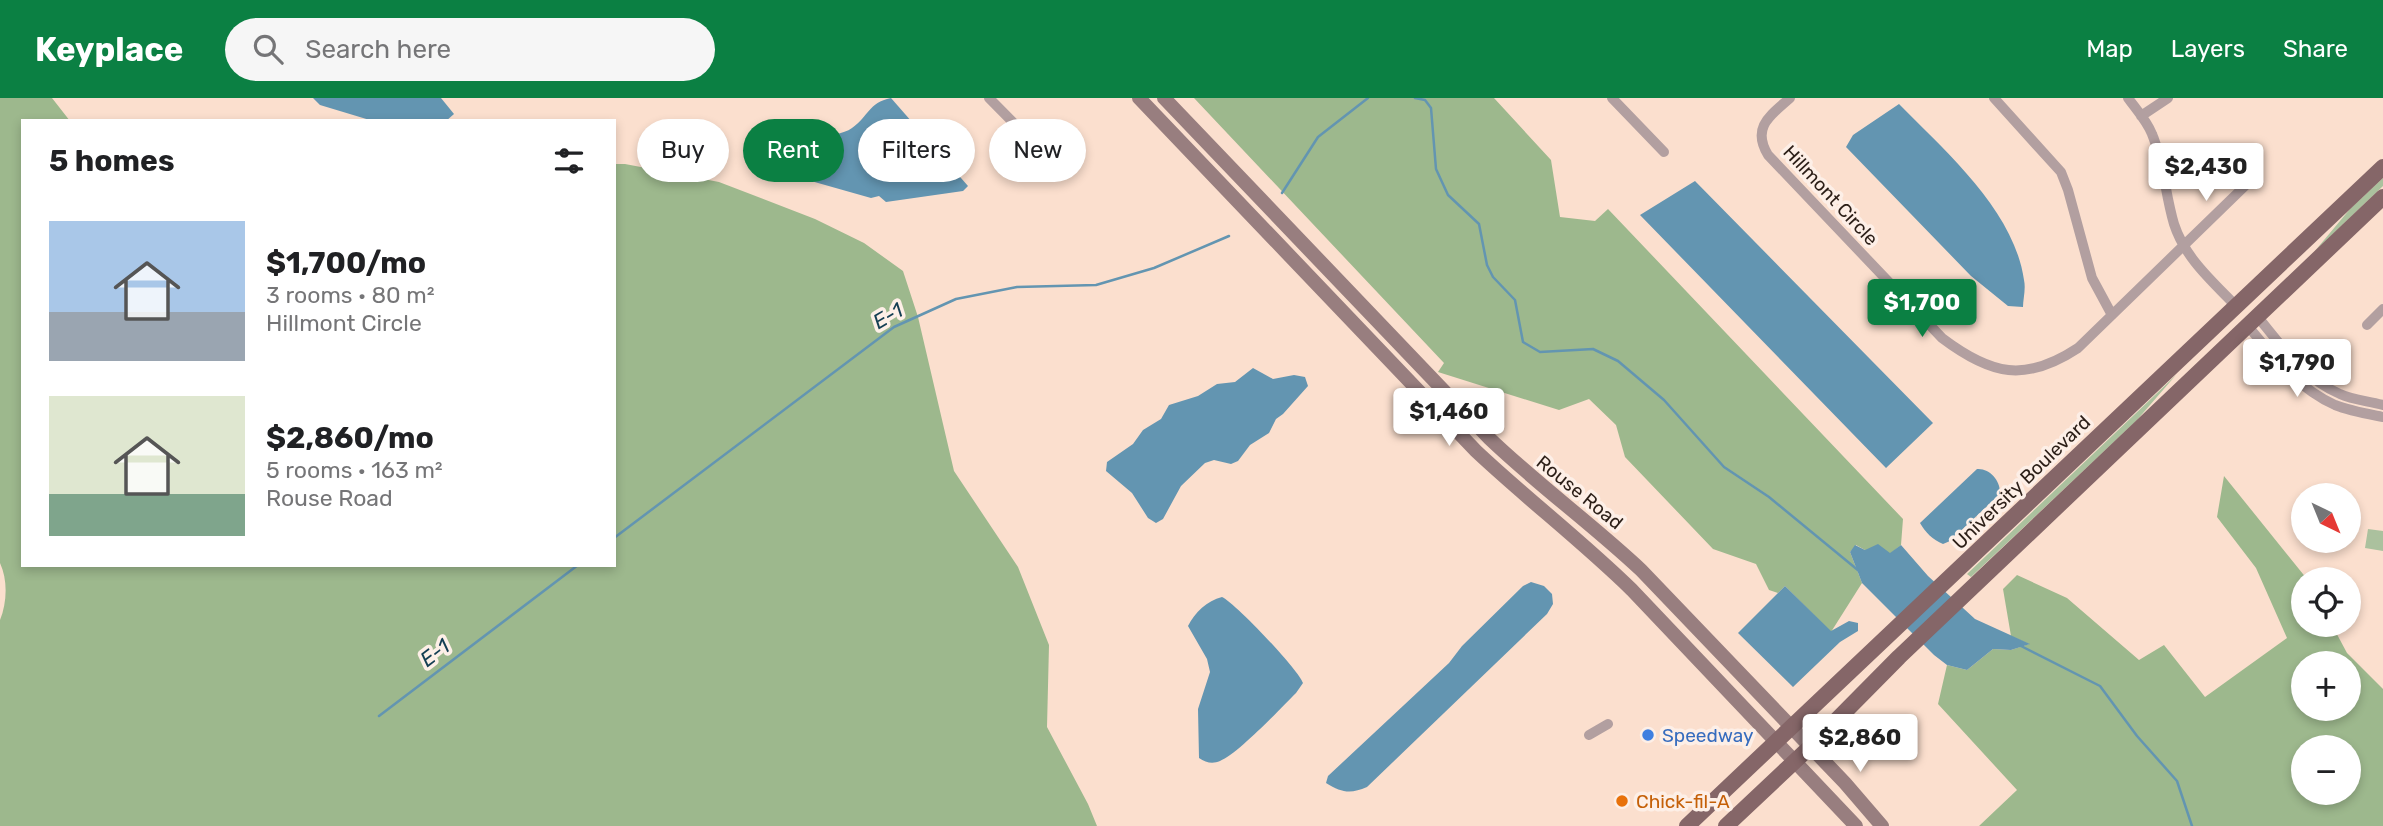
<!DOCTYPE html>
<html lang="en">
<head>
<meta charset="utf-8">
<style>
  body { margin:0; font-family:Rubik,sans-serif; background:#f6f6f6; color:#202124; height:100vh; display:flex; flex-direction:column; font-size:26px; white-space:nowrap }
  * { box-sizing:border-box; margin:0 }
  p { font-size:23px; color:#757577 }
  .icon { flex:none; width:38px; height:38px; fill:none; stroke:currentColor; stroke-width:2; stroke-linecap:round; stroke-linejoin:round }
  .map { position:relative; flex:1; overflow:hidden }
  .panel { position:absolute; left:21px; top:21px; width:595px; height:448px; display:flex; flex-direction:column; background:#fff; border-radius:0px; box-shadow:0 4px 10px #0003 }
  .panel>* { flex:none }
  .hud { position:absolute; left:637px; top:21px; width:665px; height:63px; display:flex; gap:14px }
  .needle { width:46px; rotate:137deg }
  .tools { position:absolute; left:2291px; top:385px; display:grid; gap:14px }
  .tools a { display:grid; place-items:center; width:70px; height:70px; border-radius:50%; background:#fff; box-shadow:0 4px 10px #0003; font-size:35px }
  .price { position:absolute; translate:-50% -60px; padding:0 16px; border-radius:7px; background:#fff; color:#222; font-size:23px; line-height:46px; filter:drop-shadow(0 2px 4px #0008) }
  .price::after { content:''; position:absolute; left:50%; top:42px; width:21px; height:16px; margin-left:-10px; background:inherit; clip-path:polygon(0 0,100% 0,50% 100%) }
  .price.on { background:#0b8043; color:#fff }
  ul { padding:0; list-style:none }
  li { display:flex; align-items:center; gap:21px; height:175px; padding:0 28px }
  li span { display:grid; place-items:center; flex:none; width:196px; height:140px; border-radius:0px; color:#555 }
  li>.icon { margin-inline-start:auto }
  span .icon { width:84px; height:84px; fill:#fffc; stroke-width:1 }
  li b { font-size:30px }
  h2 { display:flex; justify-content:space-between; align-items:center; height:84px; padding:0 28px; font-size:30px }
  .chip { padding:0 24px; border-radius:32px; background:#fff; box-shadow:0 4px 10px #0003; font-size:24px; line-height:63px }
  .chip.on { background:#0b8043; color:#fff }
  header { display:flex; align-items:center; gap:42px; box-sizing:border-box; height:98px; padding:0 35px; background:#0b8043; color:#fff }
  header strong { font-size:33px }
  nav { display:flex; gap:38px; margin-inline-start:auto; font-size:24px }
  .search { width:490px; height:63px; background:#f6f6f6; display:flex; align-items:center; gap:18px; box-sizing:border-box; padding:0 24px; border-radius:38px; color:#757577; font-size:26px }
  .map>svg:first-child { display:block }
</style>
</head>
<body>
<header>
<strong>Keyplace</strong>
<div class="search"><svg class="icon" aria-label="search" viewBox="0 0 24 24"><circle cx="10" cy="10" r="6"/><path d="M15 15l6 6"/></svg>Search here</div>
<nav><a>Map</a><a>Layers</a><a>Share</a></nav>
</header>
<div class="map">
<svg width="2383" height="728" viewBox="0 0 2383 728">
  <rect width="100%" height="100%" fill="#fbdfce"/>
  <path fill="#abc19e" d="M2383,80V88L2314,154L2350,111Z
    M2176,277L2137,322L1971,479L1967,476Z
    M2368,431L2383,433V453L2365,450Z"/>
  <path fill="#9db88d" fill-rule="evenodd" d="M0,0H52L70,23H23V467H614V66H625L719,84L815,121L864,145L903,173L918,219L954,373L1018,469L1049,547L1047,629L1088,706L1097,728H0V522C7,505 8,482 0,465Z
    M1194,0H1494L1551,62L1560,119L1595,123L1608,111L1903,421L1901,447L1890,456L1865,452L1856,447L1850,454L1862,485L1831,534L1785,488L1778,495L1769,492L1756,466L1713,451L1625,359L1616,327L1589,301L1559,312L1438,274L1444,265Z
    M2224,378L2307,481H2303V527H2332L2347,555L2383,591V728H1979L2017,692L1938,606L1947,567L1967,572L1993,551L2011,552L2029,546L2011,538L2003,491L2017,477L2067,500L2139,562L2164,547L2205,599L2287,540L2256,470L2217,419ZM2303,565H2348V611H2303ZM2303,649H2348V695H2303Z"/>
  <path fill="#6395b1" d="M313,0H441L454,16L446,23H373L320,7Z
    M891,0L968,88L963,93L886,104L879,98L871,100L811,83L763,46L760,39L769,36C791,36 834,43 852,30C869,18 868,5 891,0Z
    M1899,6C1946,54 2014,112 2024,182C2026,191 2023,201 2023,209L2008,208L1971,178L1846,49L1853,37Z
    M1695,83L1933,325L1886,370L1640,117Z
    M1253,270L1273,281L1294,277L1305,279L1308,288L1283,316L1276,321L1269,335L1250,347L1238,363L1231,366L1214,362L1205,365L1181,388L1163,421L1156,425L1148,420L1132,395L1106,373L1107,364L1133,346L1143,332L1161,321L1169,307L1198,298L1217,286L1235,284Z
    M1977,371C1990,370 2001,383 2000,396L1950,443L1943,446C1933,442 1925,434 1920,425Z
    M1878,446L1890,455L1901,447L1928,478L1975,521L2030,546L2011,552L1993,551L1967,572L1947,567L1934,557L1862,485L1850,454L1855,447L1865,452Z
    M1531,484L1544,488L1552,496L1553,506L1547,516L1367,689C1351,696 1342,695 1326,685L1328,678L1449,565L1462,548L1523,488Z
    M1785,488L1831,533L1849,523L1858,525V533L1840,544L1793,589L1738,535Z
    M1222,499C1235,505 1298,571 1303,585L1296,595C1281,610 1238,656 1220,663C1213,666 1206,665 1199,660L1198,611L1210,574L1207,561L1188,528C1195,514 1207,503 1222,499Z"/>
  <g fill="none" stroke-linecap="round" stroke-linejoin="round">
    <path stroke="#6395b1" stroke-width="2.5" d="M1415,0L1425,2L1431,10L1436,71L1448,97L1479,126L1487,167L1493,179L1515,202L1523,244L1540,254L1593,251L1618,263L1664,302L1724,369L1769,399L1859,473
      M1282,95L1318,39L1368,0
      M614,440L894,229L956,201L1017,189L1096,187L1154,170L1229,138
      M2021,548L2100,588L2137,638L2177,683L2192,728
      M379,618L578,467"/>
    <path stroke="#b29fa0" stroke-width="10" d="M989,0L1048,60
      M1612,0L1664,54
      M1790,0C1771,17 1751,29 1768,57L1942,240C1991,277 2025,285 2078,250L2249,84
      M1994,0L2061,74L2068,92L2092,180L2112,217
      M2128,0C2136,11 2147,23 2152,36C2164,65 2165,96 2174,126C2185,160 2212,183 2236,208
      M2141,18L2168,0
      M2257,218C2281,247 2304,281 2340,296C2353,302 2369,303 2383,307
      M2247,227C2272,257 2298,291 2335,307C2350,313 2368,316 2383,319
      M2367,227L2383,211
      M1589,637L1608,626"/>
    <path stroke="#987e7f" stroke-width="14" d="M1139,0L1476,353C1527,401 1582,443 1632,492L1856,728
      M1164,0L1489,340C1538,387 1592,426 1641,472L1845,685L1882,728"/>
    <path stroke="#856668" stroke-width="16" d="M1687,728L2383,69
      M1726,728L1810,649L1899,559L2383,99"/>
  </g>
  <circle fill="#3f7fe0" stroke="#fdefe7" stroke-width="2.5" cx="1648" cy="637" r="7"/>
  <circle fill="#e8710a" stroke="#fdefe7" stroke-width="2.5" cx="1622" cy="703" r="7"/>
  <g text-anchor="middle" stroke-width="7" stroke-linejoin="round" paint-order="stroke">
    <g font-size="19" fill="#2b1e17" stroke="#fdefe7">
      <text transform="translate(1831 97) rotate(47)" y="7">Hillmont Circle</text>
      <text transform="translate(2021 384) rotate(-44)" y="7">University Boulevard</text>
      <text transform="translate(1580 394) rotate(39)" y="7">Rouse Road</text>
    </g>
    <g font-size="19" fill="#366cbe" stroke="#fdefe7" text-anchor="start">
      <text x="1662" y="644">Speedway</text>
    </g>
    <g font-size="19" fill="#c56008" stroke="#fdefe7" text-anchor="start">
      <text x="1636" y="710">Chick-fil-A</text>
    </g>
    <g font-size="21" font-style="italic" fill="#133e53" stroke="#fdefe7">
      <text transform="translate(888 218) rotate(-30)" y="7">E-1</text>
      <text transform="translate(435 555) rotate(-37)" y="7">E-1</text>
    </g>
  </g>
</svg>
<div class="tools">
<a><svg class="needle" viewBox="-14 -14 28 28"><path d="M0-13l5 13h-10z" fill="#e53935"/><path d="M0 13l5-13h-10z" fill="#757577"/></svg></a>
<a><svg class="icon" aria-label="locate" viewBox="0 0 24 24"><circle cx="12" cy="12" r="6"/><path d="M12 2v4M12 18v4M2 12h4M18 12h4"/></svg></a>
<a>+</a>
<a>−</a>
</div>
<b class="price" style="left:2206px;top:105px">$2,430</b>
<b class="price on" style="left:1922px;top:241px">$1,700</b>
<b class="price" style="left:2297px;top:301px">$1,790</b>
<b class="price" style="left:1449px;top:350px">$1,460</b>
<b class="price" style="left:1860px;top:676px">$2,860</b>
<div class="hud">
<a class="chip">Buy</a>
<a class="chip on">Rent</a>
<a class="chip">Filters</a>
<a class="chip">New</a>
</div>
<section class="panel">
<h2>5 homes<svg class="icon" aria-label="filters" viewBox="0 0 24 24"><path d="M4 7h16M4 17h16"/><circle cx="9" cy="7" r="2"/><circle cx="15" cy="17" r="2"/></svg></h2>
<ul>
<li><span style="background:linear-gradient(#a9c7e8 65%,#9aa5b1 0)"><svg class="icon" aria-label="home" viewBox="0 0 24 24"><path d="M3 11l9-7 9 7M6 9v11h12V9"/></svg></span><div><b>$1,700/mo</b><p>3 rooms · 80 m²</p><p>Hillmont Circle</p></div></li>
<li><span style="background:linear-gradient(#dfe7d0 70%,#7fa58c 0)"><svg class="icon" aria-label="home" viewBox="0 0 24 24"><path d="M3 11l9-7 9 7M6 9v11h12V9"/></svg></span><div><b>$2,860/mo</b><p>5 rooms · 163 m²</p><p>Rouse Road</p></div></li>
</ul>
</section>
</div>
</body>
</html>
